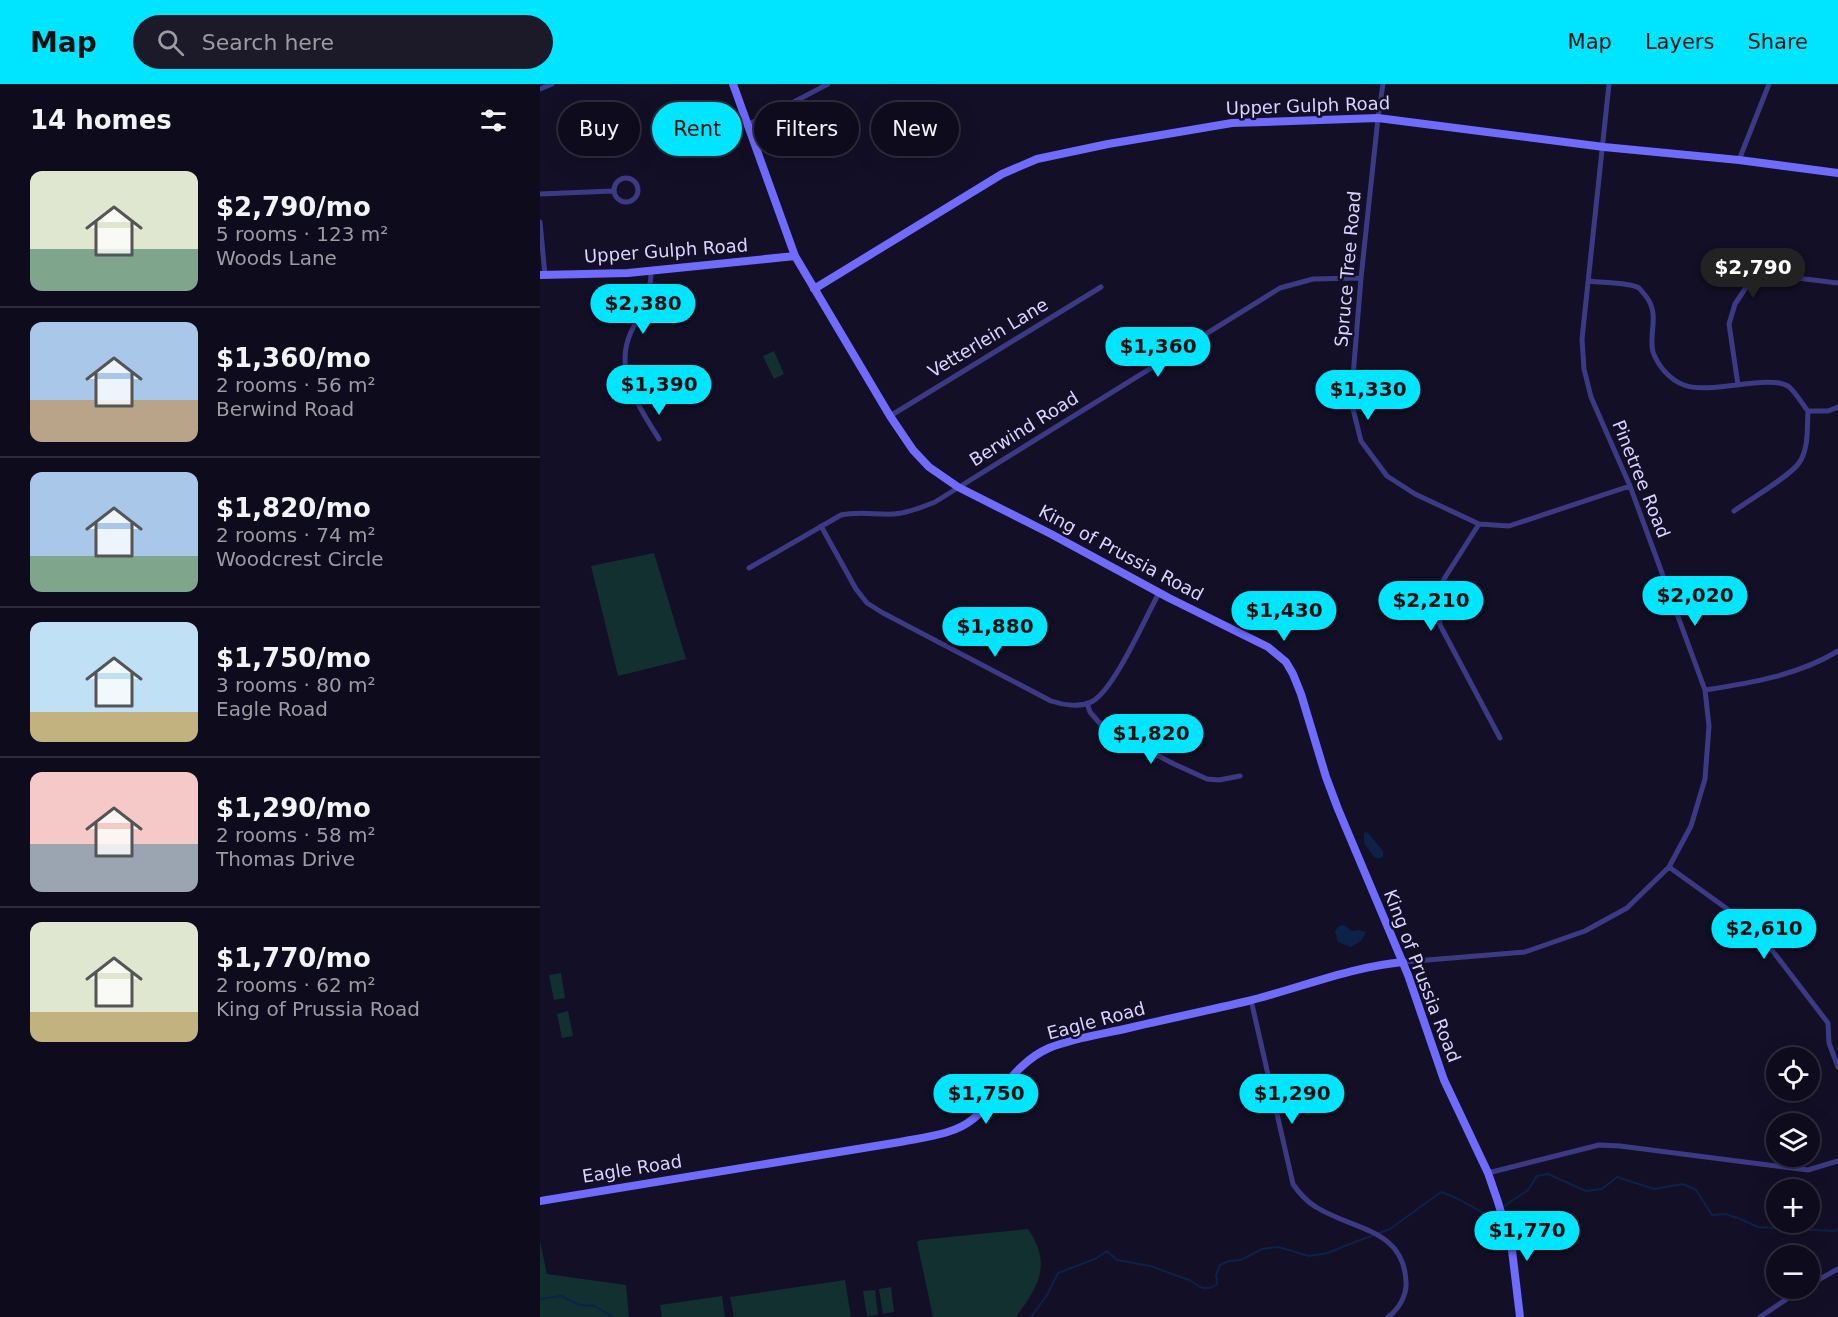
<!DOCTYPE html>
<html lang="en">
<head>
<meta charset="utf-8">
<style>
  body { margin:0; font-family:"DejaVu Sans",sans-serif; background:#1c1929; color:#f1f3f6; height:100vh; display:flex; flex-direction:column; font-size:22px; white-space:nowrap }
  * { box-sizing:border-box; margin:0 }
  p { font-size:20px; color:#9b9ba3 }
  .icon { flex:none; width:33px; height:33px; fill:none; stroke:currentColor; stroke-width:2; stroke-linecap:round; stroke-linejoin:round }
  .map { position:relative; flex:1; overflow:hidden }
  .side { display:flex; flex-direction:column; background:#0e0b1c; width:540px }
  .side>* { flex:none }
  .guide { position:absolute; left:18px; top:18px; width:570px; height:54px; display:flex; gap:12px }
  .tools { position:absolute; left:1226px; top:963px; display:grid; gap:12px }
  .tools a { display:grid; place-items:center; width:54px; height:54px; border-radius:50%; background:#0e0b1c; box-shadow:0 6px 24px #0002,0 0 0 2px #2e2b3b; font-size:30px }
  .price { position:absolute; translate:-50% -51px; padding:0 14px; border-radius:21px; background:#00e5ff; color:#111; font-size:20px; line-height:39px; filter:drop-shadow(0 2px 3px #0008) }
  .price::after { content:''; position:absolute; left:50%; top:36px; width:18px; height:14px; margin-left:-9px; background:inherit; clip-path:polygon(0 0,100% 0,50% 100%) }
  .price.selected { background:#222; color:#fff }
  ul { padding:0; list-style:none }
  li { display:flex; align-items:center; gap:18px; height:150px; padding:0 30px }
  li+li { border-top:2px solid #2e2b3b }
  li span { display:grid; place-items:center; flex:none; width:168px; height:120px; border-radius:12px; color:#555 }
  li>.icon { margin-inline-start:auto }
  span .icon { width:72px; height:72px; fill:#fffc; stroke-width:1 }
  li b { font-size:26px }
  h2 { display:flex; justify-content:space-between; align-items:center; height:72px; padding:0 30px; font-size:26px }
  .chip { padding:0 21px; border-radius:27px; background:#0e0b1c; box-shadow:0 6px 24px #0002,0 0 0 2px #2e2b3b; font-size:21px; line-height:54px }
  .chip.selected { background:#00e5ff; color:#111 }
  header { display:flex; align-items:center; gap:36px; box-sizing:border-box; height:84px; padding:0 30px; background:#00e5ff; color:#111 }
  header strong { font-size:28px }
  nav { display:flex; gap:33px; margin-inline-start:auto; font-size:21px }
  .search { width:420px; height:54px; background:#1c1929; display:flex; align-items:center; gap:15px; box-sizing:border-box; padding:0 21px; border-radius:33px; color:#9b9ba3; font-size:22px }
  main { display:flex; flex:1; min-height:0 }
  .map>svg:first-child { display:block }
</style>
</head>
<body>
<header>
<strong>Map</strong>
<div class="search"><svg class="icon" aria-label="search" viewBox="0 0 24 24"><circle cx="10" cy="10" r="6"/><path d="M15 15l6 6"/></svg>Search here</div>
<nav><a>Map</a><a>Layers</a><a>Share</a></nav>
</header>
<main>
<section class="side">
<h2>14 homes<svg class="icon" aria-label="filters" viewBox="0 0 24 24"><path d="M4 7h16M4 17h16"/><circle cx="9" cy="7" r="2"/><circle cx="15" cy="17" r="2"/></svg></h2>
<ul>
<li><span style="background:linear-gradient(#dfe7d0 65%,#7fa58c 0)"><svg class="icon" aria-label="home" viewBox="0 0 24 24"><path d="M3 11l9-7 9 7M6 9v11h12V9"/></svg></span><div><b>$2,790/mo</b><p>5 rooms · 123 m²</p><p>Woods Lane</p></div></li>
<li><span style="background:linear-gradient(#a9c7e8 65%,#b9a48a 0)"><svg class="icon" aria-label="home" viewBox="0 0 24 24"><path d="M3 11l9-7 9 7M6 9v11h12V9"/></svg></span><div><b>$1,360/mo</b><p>2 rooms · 56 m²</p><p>Berwind Road</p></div></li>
<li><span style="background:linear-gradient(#a9c7e8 70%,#7fa58c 0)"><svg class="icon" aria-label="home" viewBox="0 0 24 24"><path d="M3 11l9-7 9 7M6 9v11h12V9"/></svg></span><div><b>$1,820/mo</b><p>2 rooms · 74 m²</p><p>Woodcrest Circle</p></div></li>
<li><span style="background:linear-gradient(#bfe0f5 75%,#c2b280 0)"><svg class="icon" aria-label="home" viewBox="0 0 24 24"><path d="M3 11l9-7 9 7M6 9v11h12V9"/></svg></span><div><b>$1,750/mo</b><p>3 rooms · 80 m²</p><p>Eagle Road</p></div></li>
<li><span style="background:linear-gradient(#f6c9c9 60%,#9aa5b1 0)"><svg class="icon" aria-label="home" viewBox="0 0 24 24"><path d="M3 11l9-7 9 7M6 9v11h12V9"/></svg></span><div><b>$1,290/mo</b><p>2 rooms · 58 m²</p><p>Thomas Drive</p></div></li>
<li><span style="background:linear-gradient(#dfe7d0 75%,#c2b280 0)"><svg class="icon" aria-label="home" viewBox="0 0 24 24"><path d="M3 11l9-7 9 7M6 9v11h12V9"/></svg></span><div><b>$1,770/mo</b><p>2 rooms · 62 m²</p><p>King of Prussia Road</p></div></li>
</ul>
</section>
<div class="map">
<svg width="1298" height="1233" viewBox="0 0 1298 1233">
  <rect width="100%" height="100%" fill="#130f26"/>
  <path fill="#12302f" d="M234,267L244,290L234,295L223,272Z
    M114,469L146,575L78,592L51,482Z
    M21,889L25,914L14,916L9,891Z
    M28,927L33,952L22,954L17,930Z
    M488,1145C512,1180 499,1202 476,1233H393L377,1158L380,1156Z
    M0,1157L7,1190L86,1201L89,1233H0Z
    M305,1196L311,1233H194L190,1213Z
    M351,1203L354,1228L343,1230L339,1205Z
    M335,1206L338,1231L327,1232L323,1207Z
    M182,1212L185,1233H122L120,1221Z"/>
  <path fill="#0c2248" d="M827,748L843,767V772L841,774H835L824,759V749Z
    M804,841L812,847L818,846L826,848L821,857L811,863L798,858L795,847L799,842Z"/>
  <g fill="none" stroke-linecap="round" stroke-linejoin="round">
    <path stroke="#0c2248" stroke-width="2" d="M961,1124L988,1106L997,1092L1008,1090L1046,1107L1062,1105L1077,1093L1114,1105L1143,1100L1156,1106L1172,1131L1186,1130L1200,1135L1218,1143L1295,1147L1298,1145
      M0,1215L21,1212L40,1221L55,1222L73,1233
      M491,1233L507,1211L518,1189L555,1175L567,1167L577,1176L610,1182L649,1196L662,1204H670L677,1200L676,1191L680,1181L689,1177L701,1176L722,1165L738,1163L769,1172L788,1169L812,1159L850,1145L901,1108C919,1113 933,1125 950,1132L957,1127"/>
    <path stroke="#3d3a85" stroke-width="5" d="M843,0L838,34L821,194L811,317L821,357L847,392L875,410L939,440L969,442L1090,402
      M0,5L12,0
      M208,40L225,33L288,0
      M1199,76L1229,0
      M74 106a12 12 0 1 1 24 0a12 12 0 1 1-24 0Z
      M0,110L73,107
      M0,138L5,191
      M111,187C111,212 102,226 91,248C73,287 99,323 119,355
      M1049,197C1061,199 1088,198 1099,204C1101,206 1103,209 1105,211C1121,230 1108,250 1113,268C1118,282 1130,296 1144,301C1170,311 1228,290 1248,302C1254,306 1263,321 1268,327H1288L1298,323
      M1198,301L1189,240L1195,220L1207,202L1231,191L1298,199
      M350,332L561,203
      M1194,427C1209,416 1250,392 1259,379C1269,365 1267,343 1268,327
      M939,440L904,495L899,522L900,541L960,654
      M281,442L316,505L327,519L343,529L511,617C523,621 541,624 553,617C575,604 605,534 619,509
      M209,484L301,431C320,427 336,431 354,430C369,429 382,423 395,418L740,204L773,195L821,194
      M1165,606C1211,599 1259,591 1298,567
      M547,619L550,628L563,643L634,680L667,695L679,696L700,692
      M1129,783L1204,837L1225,857L1288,939L1289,959L1298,983
      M863,878L985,868L1045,847L1087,824L1129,783L1151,742L1165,695L1169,642L1165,606L1090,402L1051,313L1044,285L1042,255L1069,0
      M711,916L753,1100C759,1109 766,1117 776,1123C812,1146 864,1144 866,1198C867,1211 859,1225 848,1233
      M948,1089L1059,1061L1080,1062L1268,1086L1298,1077
      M1269,1201L1298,1185
      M1220,1233L1263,1204"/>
    <path stroke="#6f6bff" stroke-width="8" d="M193,0L255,172L350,332L373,366L389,383L418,403L511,450L629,514L728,563L746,578L753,590L761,610L786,693L798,725L868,891L904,996L948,1089L958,1118L972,1166L980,1233
      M0,191L88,189L255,172
      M274,205L462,90L497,75L568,60L692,39L838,34L1064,63L1199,76L1298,89
      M0,1117L360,1058C384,1053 414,1051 433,1035C462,1012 473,980 509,964C531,955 556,951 580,946C622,936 666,927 708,917C760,904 810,883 863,878"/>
  </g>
  <g text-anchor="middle" stroke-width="5" stroke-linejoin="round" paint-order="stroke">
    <g font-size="18" fill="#d9d4ff" stroke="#130f26">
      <text transform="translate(768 22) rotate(-2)" y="6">Upper Gulph Road</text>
      <text transform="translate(126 167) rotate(-4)" y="6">Upper Gulph Road</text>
      <text transform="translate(808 185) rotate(-85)" y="6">Spruce Tree Road</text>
      <text transform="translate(448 254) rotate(-31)" y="6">Vetterlein Lane</text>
      <text transform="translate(484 345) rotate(-32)" y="6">Berwind Road</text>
      <text transform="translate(1101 395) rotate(68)" y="6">Pinetree Road</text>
      <text transform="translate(581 469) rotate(28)" y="6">King of Prussia Road</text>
      <text transform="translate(882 892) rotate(69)" y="6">King of Prussia Road</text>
      <text transform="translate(556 937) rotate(-15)" y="6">Eagle Road</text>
      <text transform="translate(92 1085) rotate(-9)" y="6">Eagle Road</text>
    </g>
  </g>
</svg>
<div class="tools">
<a><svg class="icon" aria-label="locate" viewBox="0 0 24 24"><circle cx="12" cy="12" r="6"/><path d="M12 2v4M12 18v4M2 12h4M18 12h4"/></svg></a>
<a><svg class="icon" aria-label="layers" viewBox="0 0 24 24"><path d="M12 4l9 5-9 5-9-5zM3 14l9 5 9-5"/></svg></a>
<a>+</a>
<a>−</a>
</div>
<b class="price selected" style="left:1213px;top:215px">$2,790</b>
<b class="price" style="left:103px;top:251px">$2,380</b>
<b class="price" style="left:618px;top:294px">$1,360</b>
<b class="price" style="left:119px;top:332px">$1,390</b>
<b class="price" style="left:828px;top:337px">$1,330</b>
<b class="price" style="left:1155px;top:543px">$2,020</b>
<b class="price" style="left:891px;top:548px">$2,210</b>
<b class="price" style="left:744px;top:558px">$1,430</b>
<b class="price" style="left:455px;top:574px">$1,880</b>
<b class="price" style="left:611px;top:681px">$1,820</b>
<b class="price" style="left:1224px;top:876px">$2,610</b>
<b class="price" style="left:446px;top:1041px">$1,750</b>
<b class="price" style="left:752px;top:1041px">$1,290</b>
<b class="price" style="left:987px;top:1178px">$1,770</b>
<div class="guide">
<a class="chip">Buy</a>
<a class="chip selected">Rent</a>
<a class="chip">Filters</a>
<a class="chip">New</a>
</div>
</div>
</main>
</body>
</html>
